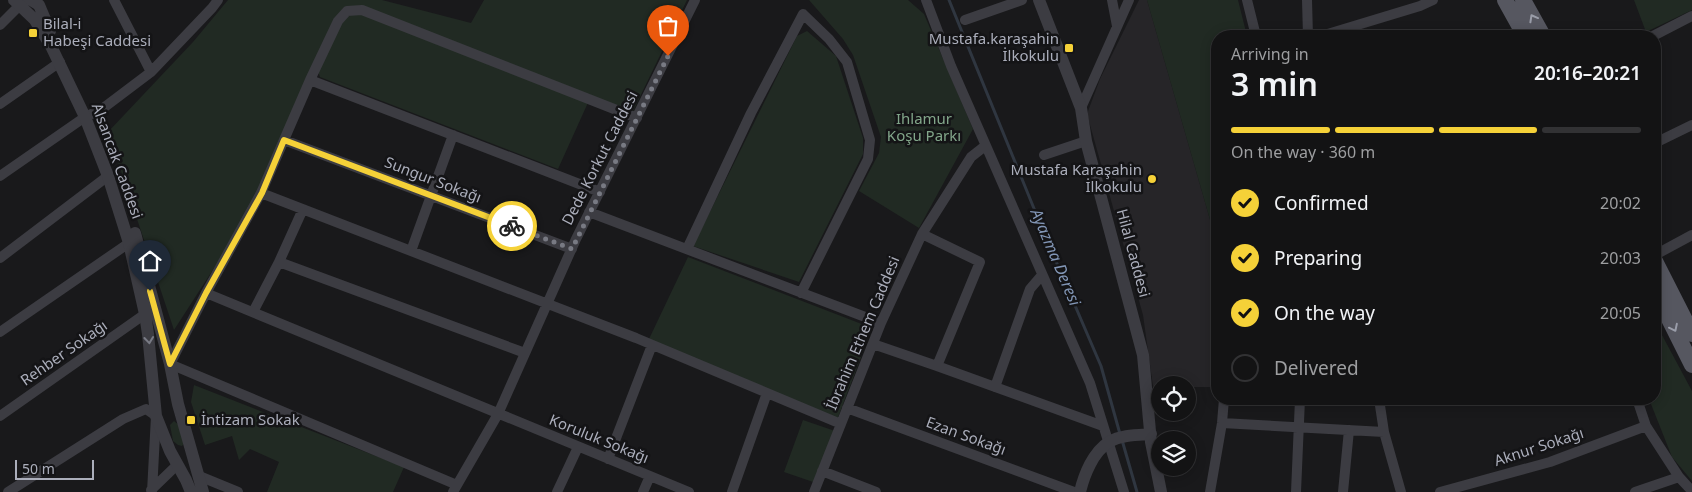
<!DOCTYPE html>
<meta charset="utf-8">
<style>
body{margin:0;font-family:"Noto Sans",sans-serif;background:#202022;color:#f1f3f6;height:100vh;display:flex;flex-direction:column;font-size:19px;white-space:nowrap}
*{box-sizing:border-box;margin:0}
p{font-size:16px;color:#9d9ea0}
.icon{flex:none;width:28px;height:28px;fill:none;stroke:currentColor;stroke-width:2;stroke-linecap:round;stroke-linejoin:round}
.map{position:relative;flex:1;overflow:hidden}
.panel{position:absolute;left:1211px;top:30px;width:450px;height:375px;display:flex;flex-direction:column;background:#131314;border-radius:20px;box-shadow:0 2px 12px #0003,0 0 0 1px #323234}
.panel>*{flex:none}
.buttons{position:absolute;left:1151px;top:376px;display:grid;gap:10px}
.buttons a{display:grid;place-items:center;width:45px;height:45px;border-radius:50%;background:#131314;box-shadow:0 2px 12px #0003,0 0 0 1px #323234;font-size:25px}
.scale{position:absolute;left:15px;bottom:12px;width:79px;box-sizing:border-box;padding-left:5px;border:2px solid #abaebb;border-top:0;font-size:14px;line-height:18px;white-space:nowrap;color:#abaebb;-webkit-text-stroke:4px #141416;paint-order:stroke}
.pin{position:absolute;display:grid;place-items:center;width:42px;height:42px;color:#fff;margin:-51px -21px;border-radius:50% 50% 50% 0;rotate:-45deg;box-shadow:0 0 5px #0007}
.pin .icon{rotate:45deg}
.courier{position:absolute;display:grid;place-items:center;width:50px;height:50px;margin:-25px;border:4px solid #f5d138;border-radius:50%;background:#fff;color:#222;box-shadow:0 1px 6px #0007}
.summary em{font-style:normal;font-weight:600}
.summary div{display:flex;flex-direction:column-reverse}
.summary{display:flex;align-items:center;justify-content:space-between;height:85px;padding:0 20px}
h1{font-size:32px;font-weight:600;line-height:38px}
.bar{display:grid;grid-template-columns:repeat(4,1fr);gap:8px 5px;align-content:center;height:60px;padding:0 20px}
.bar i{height:6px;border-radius:4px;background:#323234}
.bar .current{background:#f5d138}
.bar p{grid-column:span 4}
ol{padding:0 20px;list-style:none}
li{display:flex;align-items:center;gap:15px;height:55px}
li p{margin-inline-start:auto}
li .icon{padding:5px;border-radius:50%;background:#f5d138;color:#111;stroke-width:4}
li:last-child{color:#9d9ea0}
li i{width:28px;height:28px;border:2px solid #323234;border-radius:50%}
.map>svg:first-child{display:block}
.built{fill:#262528}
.green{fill:#212a23}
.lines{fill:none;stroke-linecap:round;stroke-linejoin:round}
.stream{stroke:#2f3640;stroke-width:3}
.minor{stroke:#3c3c42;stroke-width:10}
.tertiary{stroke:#3c3c42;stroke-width:12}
.primary{stroke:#565760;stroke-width:16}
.oneway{stroke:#9a9da9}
.oneway2{stroke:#797b85}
.done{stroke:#787a83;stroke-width:5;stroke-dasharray:0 9}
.route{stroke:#f5d138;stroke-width:6}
.poi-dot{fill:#f5d138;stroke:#141416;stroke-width:2}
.labels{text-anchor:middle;stroke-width:5;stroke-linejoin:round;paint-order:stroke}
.poi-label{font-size:15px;fill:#abaebb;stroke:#141416;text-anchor:start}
.park-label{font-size:15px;fill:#82a68a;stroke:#141416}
.street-label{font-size:15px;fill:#abaebb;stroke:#141416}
.water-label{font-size:16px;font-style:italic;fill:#8296b6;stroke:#141416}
</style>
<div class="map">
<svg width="1692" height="492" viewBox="0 0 1692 492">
<rect width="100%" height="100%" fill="#19191b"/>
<path class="built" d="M1139 0H1147L1217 244V387H1188V385L1153 386 1143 315 1087 114 1100 79Z"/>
<path class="green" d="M228 0H382L471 23 484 0H687L633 111 591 96 558 169 320 77 316 66 247 217 174 330 108 132 193 42Z
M809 0H908L924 14 973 129 919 228 859 191 879 153 881 137 853 55 843 39Z
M1147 0H1238L1247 36H1218L1217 244Z
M1634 0H1692V10L1646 32Z
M807 31 836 56 863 138V154L799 282 693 246 797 36Z
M688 257 872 328 837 420 649 339Z
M1655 322 1692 391V481L1672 457 1649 399H1655Z
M194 385 404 467 393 492H267L279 462 250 449 239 460 232 436 205 445 191 402Z
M803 420 835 431 816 483 784 472Z
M174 421 180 426 185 442 182 446 178 445 173 441 170 425Z"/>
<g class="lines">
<path class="stream" d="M949 0 1046 238 1101 366 1120 434
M1122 440 1137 492"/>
<path class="minor" d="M114 0 151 72
M926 0 951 66 1090 383 1124 492
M1112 0 1117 26
M1247 0 1256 36
M1307 0 1308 36
M965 20 1022 0
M0 25 24 1
M1321 36 1420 6 1433 0
M1653 36 1692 16
M310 80 338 21 347 11 362 10 637 118
M0 104 60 62
M1081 108 1129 0
M284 140 572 249
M1655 143 1692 125
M1044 155 1086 141
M0 176 85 117 102 109 151 72 212 8 218 0
M261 193 636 338 841 424
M303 209 279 262 525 353
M589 212 881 323
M922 234 980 262 937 366 1103 426
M687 249 751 113 803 14 829 39 847 62 870 140 868 159 801 293
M411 251 453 135
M1655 255 1692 235
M0 258 108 176
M206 293 261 193 310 80 600 192
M253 312 279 262
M0 332 129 243
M873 344 937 366
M995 387 1030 289 1042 275
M1379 399 1384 432 1401 492
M1637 399 1646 426 1679 477 1692 491
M847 408 1074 492
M0 416 145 314
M1222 423 1384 432
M608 459 652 345
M822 471 876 492
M199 476 238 492
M457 485 170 364 206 293 689 492
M151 490 177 465
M8 492 123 419 146 409 156 416 152 492
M453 492 498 414 576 239 695 0
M557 492 578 447
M643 492 650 476
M732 492 767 393
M814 492 881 323 922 234 971 157 985 146
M1210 492 1222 423 1224 399
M1296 492 1300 399
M1343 492 1349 430
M1440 492 1550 462 1646 426
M1635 492 1679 477"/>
<path class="tertiary" d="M14 0 35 20 51 46 85 117 108 176 129 243 145 314 148 334 156 416 170 451 186 480 191 492
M31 0 39 5 50 31
M1039 0 1081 108 1086 141 1143 355 1151 442 1161 492
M135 233 170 364 178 404 203 492
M1080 492C1084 475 1093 452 1109 442 1121 435 1137 435 1151 434"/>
<path class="primary" d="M1505 0 1525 36
M1523 0 1543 36
M1655 261 1692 334
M1655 291 1692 365"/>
</g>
<defs><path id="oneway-chevron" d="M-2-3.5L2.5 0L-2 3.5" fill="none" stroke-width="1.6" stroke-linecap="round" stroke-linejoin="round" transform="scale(1.25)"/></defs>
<g class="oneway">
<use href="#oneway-chevron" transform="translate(1533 18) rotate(-119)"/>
<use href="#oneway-chevron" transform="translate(1674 328) rotate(64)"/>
</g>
<use class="oneway2" href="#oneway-chevron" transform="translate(149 340) rotate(84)"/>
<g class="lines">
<path class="done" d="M512 226 572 249 668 56"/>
<path class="route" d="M150 291 170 364 206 293 262 193 284 140 512 226"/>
</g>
<g class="poi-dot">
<rect x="28" y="28" width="10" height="10" rx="2.5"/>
<rect x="1064" y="43" width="10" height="10" rx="2.5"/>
<circle cx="1152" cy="179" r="5"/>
<rect x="186" y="415" width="10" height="10" rx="2.5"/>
</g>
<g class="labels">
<g class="poi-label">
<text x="43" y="29">Bilal-i<tspan x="43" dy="17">Habeşi Caddesi</tspan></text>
<text x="1059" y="44" text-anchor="end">Mustafa.karaşahin<tspan x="1059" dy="17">İlkokulu</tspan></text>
<text x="1142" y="175" text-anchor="end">Mustafa Karaşahin<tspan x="1142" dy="17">İlkokulu</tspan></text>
<text x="201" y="425">İntizam Sokak</text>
</g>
<g class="park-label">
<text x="924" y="124">Ihlamur<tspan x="924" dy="17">Koşu Parkı</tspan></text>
</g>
<g class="street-label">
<text transform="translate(600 158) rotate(-63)" y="5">Dede Korkut Caddesi</text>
<text transform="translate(117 161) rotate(70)" y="5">Alsancak Caddesi</text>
<text transform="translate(433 180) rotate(21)" y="5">Sungur Sokağı</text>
<text transform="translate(1133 253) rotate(75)" y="5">Hilal Caddesi</text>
<text transform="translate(863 333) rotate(-67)" y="5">İbrahim Ethem Caddesi</text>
<text transform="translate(64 353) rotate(-35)" y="5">Rehber Sokağı</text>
<text transform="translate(966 436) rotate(20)" y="5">Ezan Sokağı</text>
<text transform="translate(599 439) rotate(22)" y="5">Koruluk Sokağı</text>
<text transform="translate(1539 447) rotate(-18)" y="5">Aknur Sokağı</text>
</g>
<g class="water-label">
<text transform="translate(1056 257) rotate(67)" y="6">Ayazma Deresi</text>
</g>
</g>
</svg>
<div class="buttons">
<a><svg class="icon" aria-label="locate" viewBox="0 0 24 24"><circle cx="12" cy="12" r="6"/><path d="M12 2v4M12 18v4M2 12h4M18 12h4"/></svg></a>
<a><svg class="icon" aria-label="layers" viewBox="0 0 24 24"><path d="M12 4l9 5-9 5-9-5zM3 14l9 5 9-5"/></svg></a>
</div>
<div class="scale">50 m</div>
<div class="pin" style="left:668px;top:56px;background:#ea580c"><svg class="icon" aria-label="bag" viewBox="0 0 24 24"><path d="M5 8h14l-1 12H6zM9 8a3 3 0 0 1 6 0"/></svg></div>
<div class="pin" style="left:150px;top:291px;background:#1f2937"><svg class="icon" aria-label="home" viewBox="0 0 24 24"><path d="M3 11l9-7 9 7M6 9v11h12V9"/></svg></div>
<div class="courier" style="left:512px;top:226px"><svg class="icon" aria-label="bike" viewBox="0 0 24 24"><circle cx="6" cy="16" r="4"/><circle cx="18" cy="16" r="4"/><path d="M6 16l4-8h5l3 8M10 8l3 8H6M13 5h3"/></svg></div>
<section class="panel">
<div class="summary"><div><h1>3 min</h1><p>Arriving in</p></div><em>20:16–20:21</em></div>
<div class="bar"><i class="current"></i><i class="current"></i><i class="current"></i><i></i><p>On the way · 360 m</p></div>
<ol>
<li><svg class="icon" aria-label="check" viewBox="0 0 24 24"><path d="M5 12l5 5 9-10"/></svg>Confirmed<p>20:02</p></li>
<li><svg class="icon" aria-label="check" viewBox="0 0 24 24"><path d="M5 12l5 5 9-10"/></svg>Preparing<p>20:03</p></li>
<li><svg class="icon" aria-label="check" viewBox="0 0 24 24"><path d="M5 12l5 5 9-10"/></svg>On the way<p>20:05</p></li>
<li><i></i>Delivered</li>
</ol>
</section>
</div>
